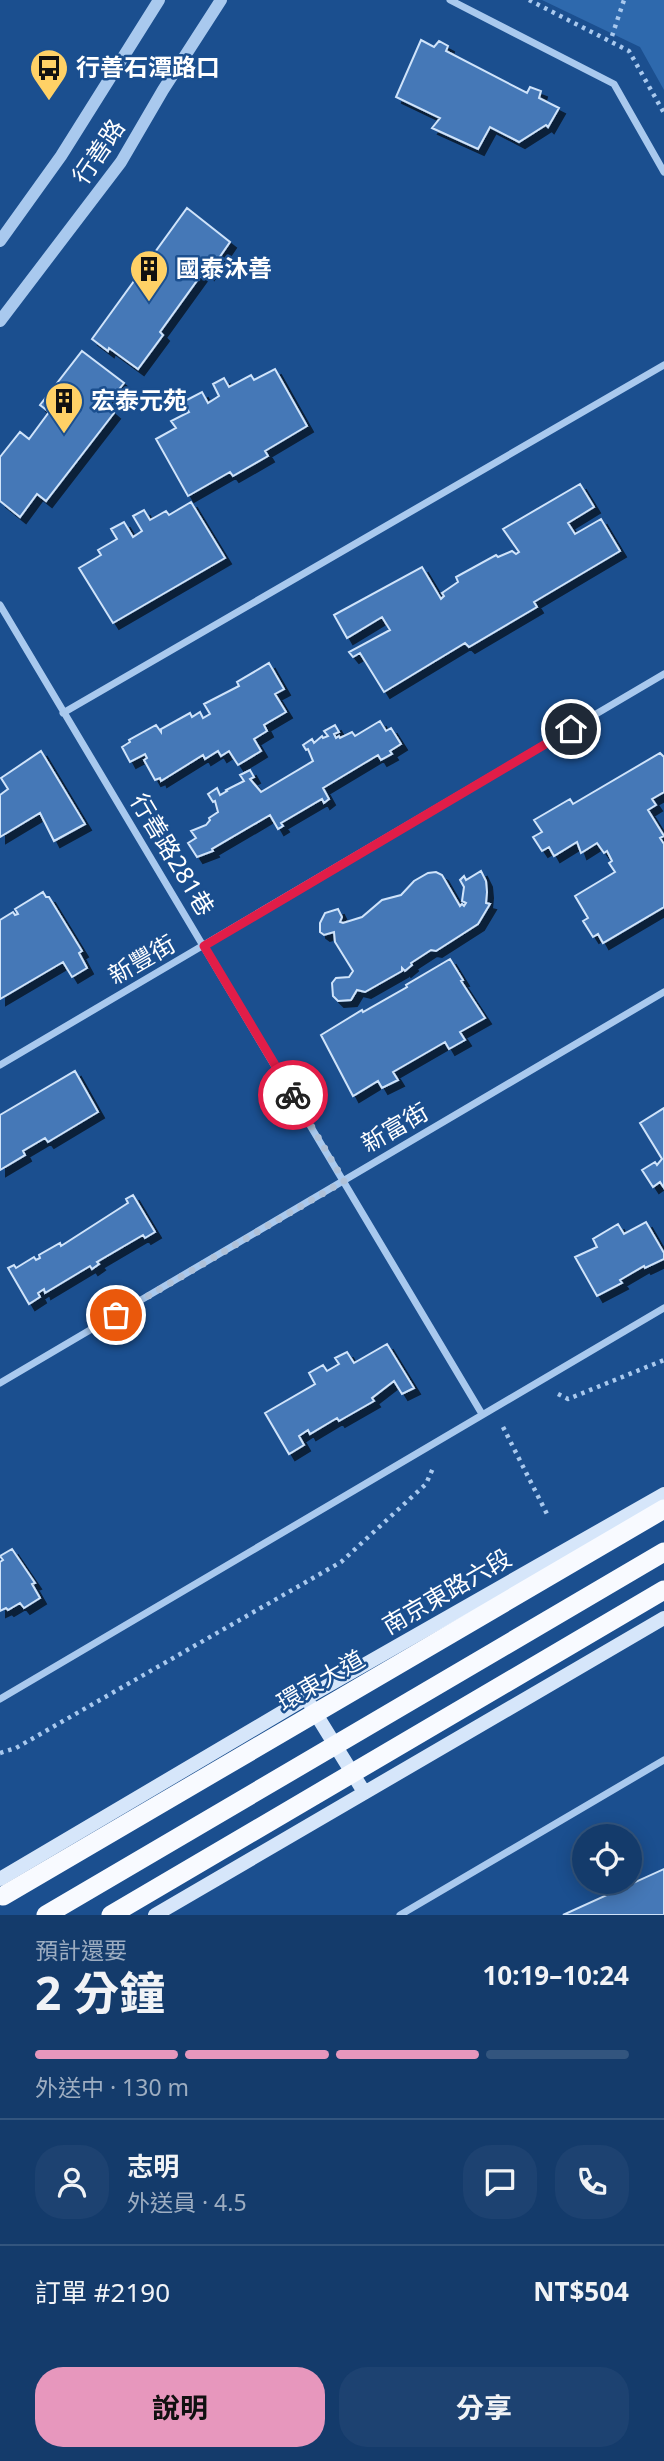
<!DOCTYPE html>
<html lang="zh-TW">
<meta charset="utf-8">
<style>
body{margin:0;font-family:"Noto Sans","Noto Sans TC",sans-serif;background:#1d4271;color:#f1f3f6;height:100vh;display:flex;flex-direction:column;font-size:26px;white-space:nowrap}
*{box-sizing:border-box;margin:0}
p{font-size:23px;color:#9dadc1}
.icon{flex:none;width:38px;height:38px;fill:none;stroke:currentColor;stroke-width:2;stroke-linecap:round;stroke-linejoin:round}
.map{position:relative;height:1915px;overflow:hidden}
.side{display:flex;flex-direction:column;background:#143b6b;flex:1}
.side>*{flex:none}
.controls{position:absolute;left:572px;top:1824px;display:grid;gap:14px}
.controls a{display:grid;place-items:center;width:70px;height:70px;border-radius:50%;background:#143b6b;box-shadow:0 4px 18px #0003,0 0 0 2px #33557e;font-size:35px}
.pin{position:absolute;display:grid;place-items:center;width:60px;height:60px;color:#fff;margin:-30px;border:4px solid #fff;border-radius:50%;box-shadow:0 2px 7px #0007}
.courier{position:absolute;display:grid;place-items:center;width:70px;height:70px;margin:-35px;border:5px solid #e11d48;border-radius:50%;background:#fff;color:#222;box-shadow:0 2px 9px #0007}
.summary em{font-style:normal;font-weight:700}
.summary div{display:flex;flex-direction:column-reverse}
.summary{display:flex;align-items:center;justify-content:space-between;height:119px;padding:0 35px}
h1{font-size:46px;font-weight:700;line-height:52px}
.bar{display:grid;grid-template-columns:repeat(4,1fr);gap:10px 7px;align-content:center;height:84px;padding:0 35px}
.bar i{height:9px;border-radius:5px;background:#33557e}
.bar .current{background:#e797bd}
.bar p{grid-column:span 4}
.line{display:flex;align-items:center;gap:18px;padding:0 35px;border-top:2px solid #33557e}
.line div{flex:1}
.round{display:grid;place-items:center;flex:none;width:74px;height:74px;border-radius:28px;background:#1d4271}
.cta{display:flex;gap:14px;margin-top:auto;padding:14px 35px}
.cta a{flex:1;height:80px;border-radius:28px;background:#e797bd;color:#111;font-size:28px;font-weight:700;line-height:80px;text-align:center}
.cta a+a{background:#1d4271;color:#f1f3f6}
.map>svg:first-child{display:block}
.green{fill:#2e69ad}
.building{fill:#4478b7;stroke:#cfe3fa;stroke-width:2;filter:url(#shadow)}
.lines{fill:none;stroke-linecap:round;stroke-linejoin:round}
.path{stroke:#a9c9ee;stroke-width:4.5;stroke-dasharray:3.5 5;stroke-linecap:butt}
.minor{stroke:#a9c9ee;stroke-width:7}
.tertiary{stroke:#a9c9ee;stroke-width:12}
.secondary{stroke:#d6e6fa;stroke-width:14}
.trunk-bridge{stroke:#f8faff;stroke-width:19}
.done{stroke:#afc1d8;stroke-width:7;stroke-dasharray:0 12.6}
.route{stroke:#e11d48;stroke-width:9}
.labels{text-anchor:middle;stroke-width:5;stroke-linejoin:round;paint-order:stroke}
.poi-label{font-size:24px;font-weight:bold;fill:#fff;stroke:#1b4f8f;text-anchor:start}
.street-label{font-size:24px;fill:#fff;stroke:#1b4f8f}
</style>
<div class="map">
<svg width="664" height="1915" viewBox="0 0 664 1915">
<defs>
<filter id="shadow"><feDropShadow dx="6" dy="6" stdDeviation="0" flood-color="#0009"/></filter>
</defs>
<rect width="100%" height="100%" fill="#1b4f8f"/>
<path class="green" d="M542 0H664V90L640 47Z"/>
<path class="building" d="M421 40 434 47 439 41 448 46 446 51 527 93 530 87 541 91 539 98 559 108 548 127 546 125 519 142 490 127 478 149 432 128 440 118 396 97Z
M187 208 230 242 208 274 204 271 160 332 163 335 138 369 109 348 108 351 92 339Z
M82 351 124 383 106 406 114 413 46 501 37 494 20 517 0 501V457L20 432 29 439 49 412 40 405Z
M275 369 307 426 265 451 268 456 233 476 230 472 188 496 156 439 176 428 171 421 189 412 183 402 202 392 208 403 219 396 213 384 224 378 229 387 251 375 254 380Z
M580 484 594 507 568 523 575 534 601 519 620 551 534 602 537 607 469 647 465 643 384 692 360 653 353 657 349 652 390 630 382 617 347 638 334 615 422 567 441 599 444 596 442 593 458 582 456 577 496 555 498 557 512 551 516 554 519 552 503 529Z
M191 502 225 558 113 623 79 568 101 555 98 550 117 539 111 529 124 522 133 537 142 531 133 516 144 510 150 520 166 511 169 515Z
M269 663 284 689 275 694 286 712 264 725 267 731 254 739 261 751 238 765 229 751 221 756 218 751 205 759 203 755 161 781 160 778 155 780 144 760 147 758 145 754 130 762 122 747 130 742 129 740 156 725 161 732V729L190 713 192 717 200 712 203 718 210 714 204 704 239 686 237 682Z
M380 721 386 731 391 728 401 744 390 751 392 754 381 760 378 755 323 788 329 799 324 803 322 799 281 823 283 826 278 829 270 815 212 849 213 851 197 857 188 843 196 838 191 831 206 825 210 820 209 818 218 812 215 801 213 802 208 794 217 788 220 795 227 791 226 790 244 781 240 775 250 770 254 777 250 779 261 792 313 761 308 749 306 750 303 745 312 739 314 743 322 736 323 738 328 736 324 731 335 725 339 732 334 734 336 738 339 736 340 738 352 732 355 736Z
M41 751 85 824 54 841 40 813 0 837V795L8 789 1 778Z
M660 753 664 757V792L652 799 656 805 648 810 664 836 660 838 664 844V907L603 943 598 934 593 937 583 921 588 918 575 896 615 872 609 863 612 861 607 851 604 853 597 843 581 853 577 842 554 856 549 847 542 851 533 837 542 832 534 820 570 799 573 804Z
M481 871 486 881 487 892 486 903 490 904 478 924 436 951 431 950 411 963 412 965 405 971 402 968V971L365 992 357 990 351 1000 338 1001 333 996 332 983 336 978 349 977 353 971 335 942 334 932 324 935 320 932V923L325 913 338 909 342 917 340 922 343 923 362 917 382 900 401 895 414 881 428 873 436 872 442 875 460 906 462 904 464 906 466 903 462 901 464 887 460 880 464 876 466 880Z
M43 892 46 897H49L82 951 79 953 87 968 72 977 63 962 0 999V920L13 912 15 915 18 914 15 909Z
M450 959 463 980 461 981 485 1018 460 1032 465 1040 449 1049 445 1042 393 1072 398 1080 382 1088 378 1081 353 1096 321 1035 362 1010 363 1012 407 987 406 985Z
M75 1071 98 1112 48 1142 45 1138 23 1151 25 1155 0 1170V1115Z
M664 1108V1188L660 1182 653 1187 642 1170 655 1162 657 1165 662 1159 640 1123Z
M133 1195 155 1232 145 1238 143 1235 97 1262 99 1264 92 1269 90 1266 45 1293 44 1289 38 1293 40 1297 29 1304 8 1268 14 1265 16 1268 34 1257 36 1260 40 1258 39 1255 60 1243 61 1246 128 1203 126 1199Z
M646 1222 664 1253V1259L645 1268 644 1266 620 1280 622 1283 597 1296 575 1257 597 1247 593 1239 618 1224 624 1234Z
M387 1344 414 1388 402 1394 394 1381 372 1398 374 1401 339 1421 337 1418 310 1434 308 1430 299 1436 304 1445 289 1454 265 1413 315 1384 309 1373 323 1365 327 1371 339 1364 335 1358 347 1352 354 1363Z
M12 1549 35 1583 32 1584 40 1598 24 1608 20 1603 8 1610 6 1608 0 1611V1562L3 1560 0 1556Z
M664 1869V1915H563Z"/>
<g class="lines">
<path class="path" d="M529 0 629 51 664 113
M612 36 624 0
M558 1394 568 1399 664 1360
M503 1427 549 1518
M0 1753 16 1748 341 1562 426 1484 433 1468"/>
<path class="minor" d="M450 0 614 84 664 172
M0 605 482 1414
M63 713 664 365
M0 1065 664 674
M0 1383 664 992
M0 1699 664 1308
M400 1915 664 1760"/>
<path class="tertiary" d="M0 241 61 156 159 0
M0 321 121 162 163 90 221 0"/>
<path class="secondary" d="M311 1706 364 1792
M0 1879 306 1698 664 1494
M155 1915 664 1618"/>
<path class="trunk-bridge" d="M3 1896 664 1509
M46 1915 664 1552
M111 1915 664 1590"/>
</g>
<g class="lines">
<path class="done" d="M116 1315 344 1181 293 1095"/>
<path class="route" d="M293 1095 204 946 571 729"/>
</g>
<defs>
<symbol id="bus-pin" viewBox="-11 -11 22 30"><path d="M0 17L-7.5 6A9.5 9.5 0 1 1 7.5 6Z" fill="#ffd166" stroke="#1b4f8f"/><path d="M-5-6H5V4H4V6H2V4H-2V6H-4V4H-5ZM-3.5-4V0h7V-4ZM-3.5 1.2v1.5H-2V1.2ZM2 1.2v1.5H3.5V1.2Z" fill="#111"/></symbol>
<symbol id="building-pin" viewBox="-11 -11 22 30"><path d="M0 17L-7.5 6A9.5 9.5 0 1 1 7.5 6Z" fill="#ffd166" stroke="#1b4f8f"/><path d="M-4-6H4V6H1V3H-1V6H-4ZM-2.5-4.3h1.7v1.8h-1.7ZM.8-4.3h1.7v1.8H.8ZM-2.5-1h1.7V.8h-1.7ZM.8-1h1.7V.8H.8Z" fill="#111"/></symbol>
</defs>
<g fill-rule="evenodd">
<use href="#bus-pin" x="27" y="46" width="44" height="60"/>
<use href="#building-pin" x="127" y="247" width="44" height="60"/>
<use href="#building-pin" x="42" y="379" width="44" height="60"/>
</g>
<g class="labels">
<g class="poi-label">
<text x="76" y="76">行善石潭路口</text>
<text x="176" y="277">國泰沐善</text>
<text x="91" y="409">宏泰元苑</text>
</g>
<g class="street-label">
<text transform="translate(99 152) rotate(-56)" y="8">行善路</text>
<text transform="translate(172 855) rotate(59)" y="8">行善路281巷</text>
<text transform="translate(142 960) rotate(-30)" y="8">新豐街</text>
<text transform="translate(395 1128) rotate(-30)" y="8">新富街</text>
<text transform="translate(447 1592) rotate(-30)" y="8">南京東路六段</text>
<text transform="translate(321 1681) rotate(-30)" y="8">環東大道</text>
</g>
</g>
</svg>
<div class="controls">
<a><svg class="icon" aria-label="locate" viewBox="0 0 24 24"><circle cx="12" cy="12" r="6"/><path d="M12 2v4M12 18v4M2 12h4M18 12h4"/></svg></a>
</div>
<div class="pin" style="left:116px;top:1315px;background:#ea580c"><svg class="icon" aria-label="bag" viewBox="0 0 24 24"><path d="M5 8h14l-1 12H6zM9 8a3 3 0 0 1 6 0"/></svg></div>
<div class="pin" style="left:571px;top:729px;background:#1f2937"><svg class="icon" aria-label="home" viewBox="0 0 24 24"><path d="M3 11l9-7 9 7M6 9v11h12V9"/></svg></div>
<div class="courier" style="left:293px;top:1095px"><svg class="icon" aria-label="bike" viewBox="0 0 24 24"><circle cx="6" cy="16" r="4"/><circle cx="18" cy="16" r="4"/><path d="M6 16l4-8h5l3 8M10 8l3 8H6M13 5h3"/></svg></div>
</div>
<section class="side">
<div class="summary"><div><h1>2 分鐘</h1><p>預計還要</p></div><em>10:19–10:24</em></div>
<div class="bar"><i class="current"></i><i class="current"></i><i class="current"></i><i></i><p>外送中 · 130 m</p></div>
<div class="line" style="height:126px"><a class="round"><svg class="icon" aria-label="person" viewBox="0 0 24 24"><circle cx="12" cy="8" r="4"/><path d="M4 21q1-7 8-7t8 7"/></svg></a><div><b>志明</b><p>外送員 · 4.5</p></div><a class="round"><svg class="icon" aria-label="chat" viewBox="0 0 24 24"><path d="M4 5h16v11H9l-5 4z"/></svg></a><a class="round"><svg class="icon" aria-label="phone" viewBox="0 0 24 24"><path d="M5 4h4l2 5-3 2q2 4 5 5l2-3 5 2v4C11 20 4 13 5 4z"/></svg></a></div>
<div class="line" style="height:91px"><div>訂單 #2190</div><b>NT$504</b></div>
<div class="cta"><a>說明</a><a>分享</a></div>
</section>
